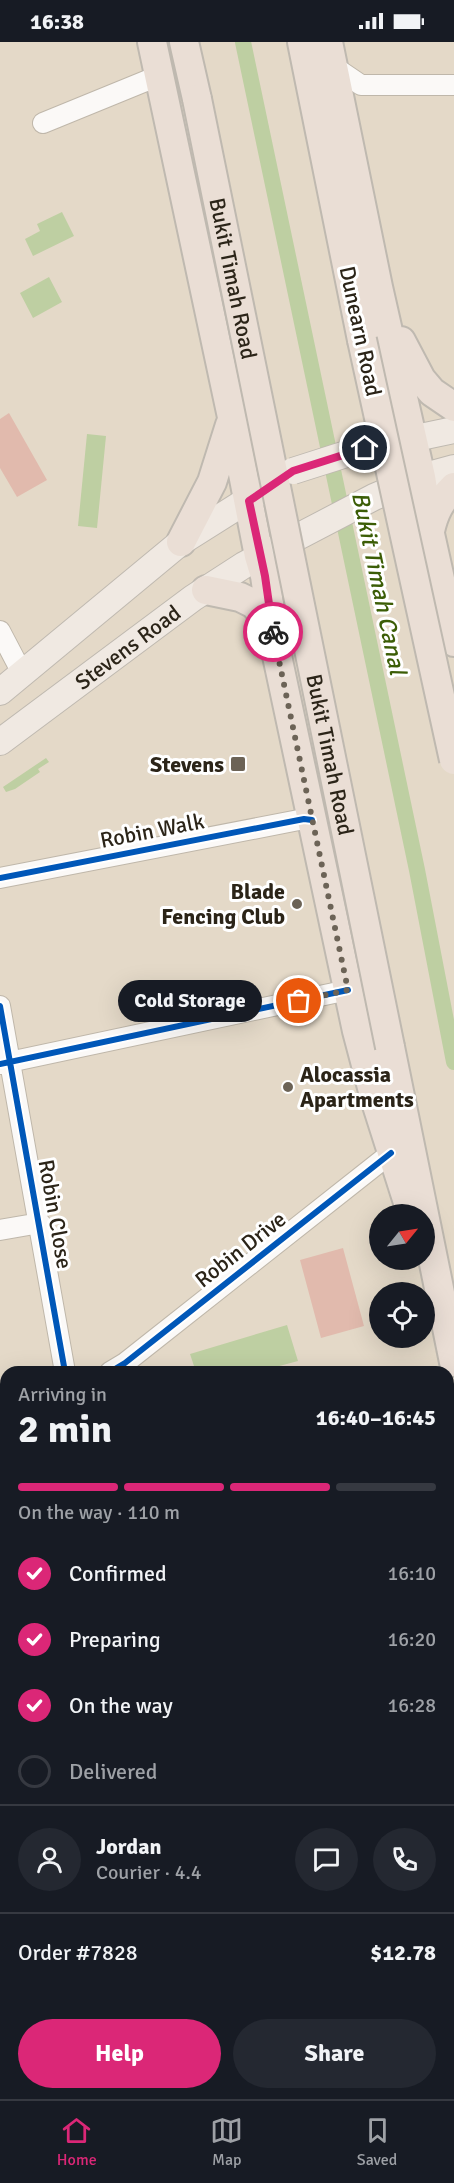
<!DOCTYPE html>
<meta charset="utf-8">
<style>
body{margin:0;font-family:Signika,sans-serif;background:#242831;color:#f1f3f6;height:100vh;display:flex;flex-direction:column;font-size:22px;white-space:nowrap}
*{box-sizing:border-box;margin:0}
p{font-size:20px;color:#9ea1a6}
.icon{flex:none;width:33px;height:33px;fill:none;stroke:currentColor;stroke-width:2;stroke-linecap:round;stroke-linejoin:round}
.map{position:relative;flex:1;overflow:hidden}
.panel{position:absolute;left:0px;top:1324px;width:454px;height:734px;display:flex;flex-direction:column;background:#171b24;border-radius:18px 18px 0 0;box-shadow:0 6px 24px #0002}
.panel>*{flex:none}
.needle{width:39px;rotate:60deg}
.controls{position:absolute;left:369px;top:1162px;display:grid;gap:12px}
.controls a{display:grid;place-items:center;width:66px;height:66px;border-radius:50%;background:#171b24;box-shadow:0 6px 24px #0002;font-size:30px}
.pin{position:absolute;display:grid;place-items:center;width:51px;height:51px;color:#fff;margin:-26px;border:3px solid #fff;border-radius:50%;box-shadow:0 2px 6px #0007}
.courier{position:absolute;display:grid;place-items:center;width:60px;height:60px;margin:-30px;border:4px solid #db2777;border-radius:50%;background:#fff;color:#222;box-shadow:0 2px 8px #0007}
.bubble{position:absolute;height:42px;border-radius:21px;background:#171b24;box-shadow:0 6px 24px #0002;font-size:20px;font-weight:800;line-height:42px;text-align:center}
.overview em{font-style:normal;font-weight:800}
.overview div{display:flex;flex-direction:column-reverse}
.overview{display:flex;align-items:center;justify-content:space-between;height:102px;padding:0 18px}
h1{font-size:39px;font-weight:800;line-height:45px}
.bar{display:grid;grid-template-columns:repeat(4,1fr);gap:9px 6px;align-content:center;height:72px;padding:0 18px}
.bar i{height:8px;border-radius:4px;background:#363941}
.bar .selected{background:#db2777}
.bar p{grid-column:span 4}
.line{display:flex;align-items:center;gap:15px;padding:0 18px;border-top:2px solid #363941}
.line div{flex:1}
.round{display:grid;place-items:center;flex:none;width:63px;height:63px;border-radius:32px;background:#242831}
ol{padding:0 18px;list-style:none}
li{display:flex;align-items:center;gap:18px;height:66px}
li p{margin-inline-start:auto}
li .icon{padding:6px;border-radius:50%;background:#db2777;color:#fff;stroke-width:4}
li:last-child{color:#9ea1a6}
li i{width:33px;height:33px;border:3px solid #363941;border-radius:50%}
.button{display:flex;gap:12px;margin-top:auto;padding:12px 18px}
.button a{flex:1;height:69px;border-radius:36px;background:#db2777;color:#fff;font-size:24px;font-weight:800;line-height:69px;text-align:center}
.button a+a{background:#242831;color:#f1f3f6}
.status{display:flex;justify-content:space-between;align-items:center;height:42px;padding:0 30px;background:#171b24;direction:ltr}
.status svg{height:16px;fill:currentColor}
.tab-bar{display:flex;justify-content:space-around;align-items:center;height:84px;border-top:2px solid #363941;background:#171b24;font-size:16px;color:#9ea1a6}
.tab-bar a{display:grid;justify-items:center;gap:3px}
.tab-bar .selected{color:#db2777}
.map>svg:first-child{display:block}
.green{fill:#e1baad}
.water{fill:#becfa2}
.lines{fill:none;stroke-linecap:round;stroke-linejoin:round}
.canal{stroke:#becfa2;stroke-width:16}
.minor-casing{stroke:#bfb7aa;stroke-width:22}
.major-casing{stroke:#bfb9b0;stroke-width:28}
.highway-casing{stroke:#bfb9b0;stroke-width:32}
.minor{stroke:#fbf9f7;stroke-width:20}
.major{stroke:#f0e9e2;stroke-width:26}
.highway{stroke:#eaded5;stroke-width:28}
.major-bridge-casing{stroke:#bfb9b0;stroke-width:28;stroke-linecap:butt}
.highway-bridge-casing{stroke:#bfb9b0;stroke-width:32;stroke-linecap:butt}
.major-bridge{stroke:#f0e9e2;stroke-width:26}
.highway-bridge{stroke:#eaded5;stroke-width:28}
.cycleway-casing{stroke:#fff;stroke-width:10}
.cycleway{stroke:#0057b8;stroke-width:6}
.done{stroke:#6c6356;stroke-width:6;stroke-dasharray:0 10.8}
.route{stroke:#db2777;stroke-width:8}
.poi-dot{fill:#6c6356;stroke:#fff;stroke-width:2}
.labels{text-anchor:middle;stroke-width:6;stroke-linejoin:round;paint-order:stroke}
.street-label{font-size:22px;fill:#2b2418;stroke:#fff}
.poi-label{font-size:22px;font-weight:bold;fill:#2b2418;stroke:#fff;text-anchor:end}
.water-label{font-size:24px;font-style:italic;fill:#3b5d06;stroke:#fff}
</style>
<div class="status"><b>16:38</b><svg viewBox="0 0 49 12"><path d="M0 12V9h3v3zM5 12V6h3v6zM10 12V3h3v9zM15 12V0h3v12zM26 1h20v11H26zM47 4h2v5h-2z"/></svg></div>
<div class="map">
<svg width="454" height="2057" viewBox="0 0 454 2057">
<rect width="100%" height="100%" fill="#e4d9c8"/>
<path class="green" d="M9 371 47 438 17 455 0 426V377Z
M343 1206 364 1284 321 1296 300 1218Z"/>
<path class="water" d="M62 170 74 194 33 214 25 197 40 189 37 182Z
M49 235 62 260 33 276 20 251Z
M87 392 106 394 97 486 78 484Z
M46 716 49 720 38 727 40 730 15 747 6 750 3 745Z
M287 1283 298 1319 257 1330H196L190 1312Z"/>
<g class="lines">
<path class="canal" d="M243 0 417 828 454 1020"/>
<defs>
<path id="minor" d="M333 24 361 43H454
M43 81 158 34
M0 589 22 631
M0 836 304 777 312 778
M0 964 65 1330
M0 1022 348 948
M0 1188 40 1181
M110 1330 125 1321 391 1111
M448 1359 454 1358
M0 1361 6 1360
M0 1549 6 1545
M0 1798 6 1823
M448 1989 454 1988
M57 2052 58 2057
M163 2057 179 2052"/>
<g id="major">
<path d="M392 401 454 388"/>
<path d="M0 650 181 500 265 447"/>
<path id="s1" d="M0 700 193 556 244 523 374 455 421 435 454 426"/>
</g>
<path id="highway" d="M152 0 232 375 259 514 265 534 276 609 357 989 375 1057 412 1173
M184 0 197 57
M302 0 362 298
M328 0 378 245 421 435 430 492 454 600
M401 299 421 337 432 350 454 365
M430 489C434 471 440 459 454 445
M181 500 212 440 230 383
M206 548 240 555 254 562 271 582
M390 1005 454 1320"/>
</defs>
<use href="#minor" class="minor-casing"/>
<use href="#major" class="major-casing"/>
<use href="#highway" class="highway-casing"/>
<use href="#minor" class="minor"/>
<use href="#major" class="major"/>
<use href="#highway" class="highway"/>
<defs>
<path id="major-bridge" d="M293 429 365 406"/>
<g id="highway-bridge">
<path id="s2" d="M197 57 390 1005"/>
<path d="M362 298 454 718"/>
</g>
</defs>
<use href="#major-bridge" class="major-bridge-casing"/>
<use href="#highway-bridge" class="highway-bridge-casing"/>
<use href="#major-bridge" class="major-bridge"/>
<use href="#highway-bridge" class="highway-bridge"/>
<defs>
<path id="cycleway" d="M0 836 304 777 312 778
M0 964 65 1330
M0 1022 348 948
M110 1330 125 1321 391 1111"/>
</defs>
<use href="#cycleway" class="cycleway-casing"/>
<use href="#cycleway" class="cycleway"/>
</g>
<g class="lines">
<path class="done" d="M273 590 348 948 299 959"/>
<path class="route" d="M273 590 265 534 249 459 293 429 365 406"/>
</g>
<g class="poi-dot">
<rect x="230" y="714" width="16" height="16" rx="3"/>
<circle cx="297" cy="862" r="6"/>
<circle cx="288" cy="1045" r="6"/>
</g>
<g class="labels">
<g class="street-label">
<text dy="8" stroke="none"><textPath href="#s2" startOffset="183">Bukit Timah Road</textPath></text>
<text transform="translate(361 289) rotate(78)" y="8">Dunearn Road</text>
<text dy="8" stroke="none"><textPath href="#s1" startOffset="159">Stevens Road</textPath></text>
<text dy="8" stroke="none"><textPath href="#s2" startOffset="669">Bukit Timah Road</textPath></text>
<text transform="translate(152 788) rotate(-11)" y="8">Robin Walk</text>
<text transform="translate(56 1172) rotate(80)" y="8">Robin Close</text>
<text transform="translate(240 1207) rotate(-38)" y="8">Robin Drive</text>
</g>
<g class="poi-label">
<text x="224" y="730">Stevens</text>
<text x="285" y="857">Blade<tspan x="285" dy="25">Fencing Club</tspan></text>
<text x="300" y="1040" text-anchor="start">Alocassia<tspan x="300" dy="25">Apartments</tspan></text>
</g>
<g class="water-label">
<text transform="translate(379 541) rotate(78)" y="8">Bukit Timah Canal</text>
</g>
</g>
</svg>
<div class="controls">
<a><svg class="needle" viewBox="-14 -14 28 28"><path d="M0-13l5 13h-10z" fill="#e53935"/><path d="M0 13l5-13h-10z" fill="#9ea1a6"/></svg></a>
<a><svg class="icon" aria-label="locate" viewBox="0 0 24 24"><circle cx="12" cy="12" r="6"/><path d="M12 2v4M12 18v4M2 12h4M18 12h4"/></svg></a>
</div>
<div class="pin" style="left:299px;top:959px;background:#ea580c"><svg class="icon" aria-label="bag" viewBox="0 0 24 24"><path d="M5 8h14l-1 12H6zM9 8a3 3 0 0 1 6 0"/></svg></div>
<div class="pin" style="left:365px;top:406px;background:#1f2937"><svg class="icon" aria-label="home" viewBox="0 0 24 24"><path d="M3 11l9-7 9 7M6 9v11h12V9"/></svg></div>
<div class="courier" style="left:273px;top:590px"><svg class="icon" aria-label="bike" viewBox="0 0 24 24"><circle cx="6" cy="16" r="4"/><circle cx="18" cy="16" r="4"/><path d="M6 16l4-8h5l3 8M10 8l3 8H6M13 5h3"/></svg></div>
<div class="bubble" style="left:118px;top:938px;width:144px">Cold Storage</div>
<section class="panel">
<div class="overview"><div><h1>2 min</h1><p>Arriving in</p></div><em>16:40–16:45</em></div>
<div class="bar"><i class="selected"></i><i class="selected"></i><i class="selected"></i><i></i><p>On the way · 110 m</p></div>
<ol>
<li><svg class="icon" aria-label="check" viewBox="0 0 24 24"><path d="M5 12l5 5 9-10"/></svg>Confirmed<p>16:10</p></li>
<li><svg class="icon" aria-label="check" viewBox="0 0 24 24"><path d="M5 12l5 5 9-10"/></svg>Preparing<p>16:20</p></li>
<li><svg class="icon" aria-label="check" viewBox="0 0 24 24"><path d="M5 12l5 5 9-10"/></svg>On the way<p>16:28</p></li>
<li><i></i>Delivered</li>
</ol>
<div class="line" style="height:108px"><a class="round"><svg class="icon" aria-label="person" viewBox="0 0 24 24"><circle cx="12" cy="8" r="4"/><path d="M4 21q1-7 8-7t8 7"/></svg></a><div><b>Jordan</b><p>Courier · 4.4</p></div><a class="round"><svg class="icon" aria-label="chat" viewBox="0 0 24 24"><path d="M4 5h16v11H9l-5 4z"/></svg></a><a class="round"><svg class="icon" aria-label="phone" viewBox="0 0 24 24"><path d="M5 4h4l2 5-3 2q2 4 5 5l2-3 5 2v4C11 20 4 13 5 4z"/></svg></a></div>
<div class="line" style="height:78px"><div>Order #7828</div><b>$12.78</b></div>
<div class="button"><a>Help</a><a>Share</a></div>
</section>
</div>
<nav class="tab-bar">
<a class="selected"><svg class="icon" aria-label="home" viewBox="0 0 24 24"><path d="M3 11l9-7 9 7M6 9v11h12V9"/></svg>Home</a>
<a><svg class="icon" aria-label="map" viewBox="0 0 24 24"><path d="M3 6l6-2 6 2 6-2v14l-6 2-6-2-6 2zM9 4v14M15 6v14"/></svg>Map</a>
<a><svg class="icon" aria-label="saved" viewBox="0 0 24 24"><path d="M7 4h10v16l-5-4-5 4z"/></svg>Saved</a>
</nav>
